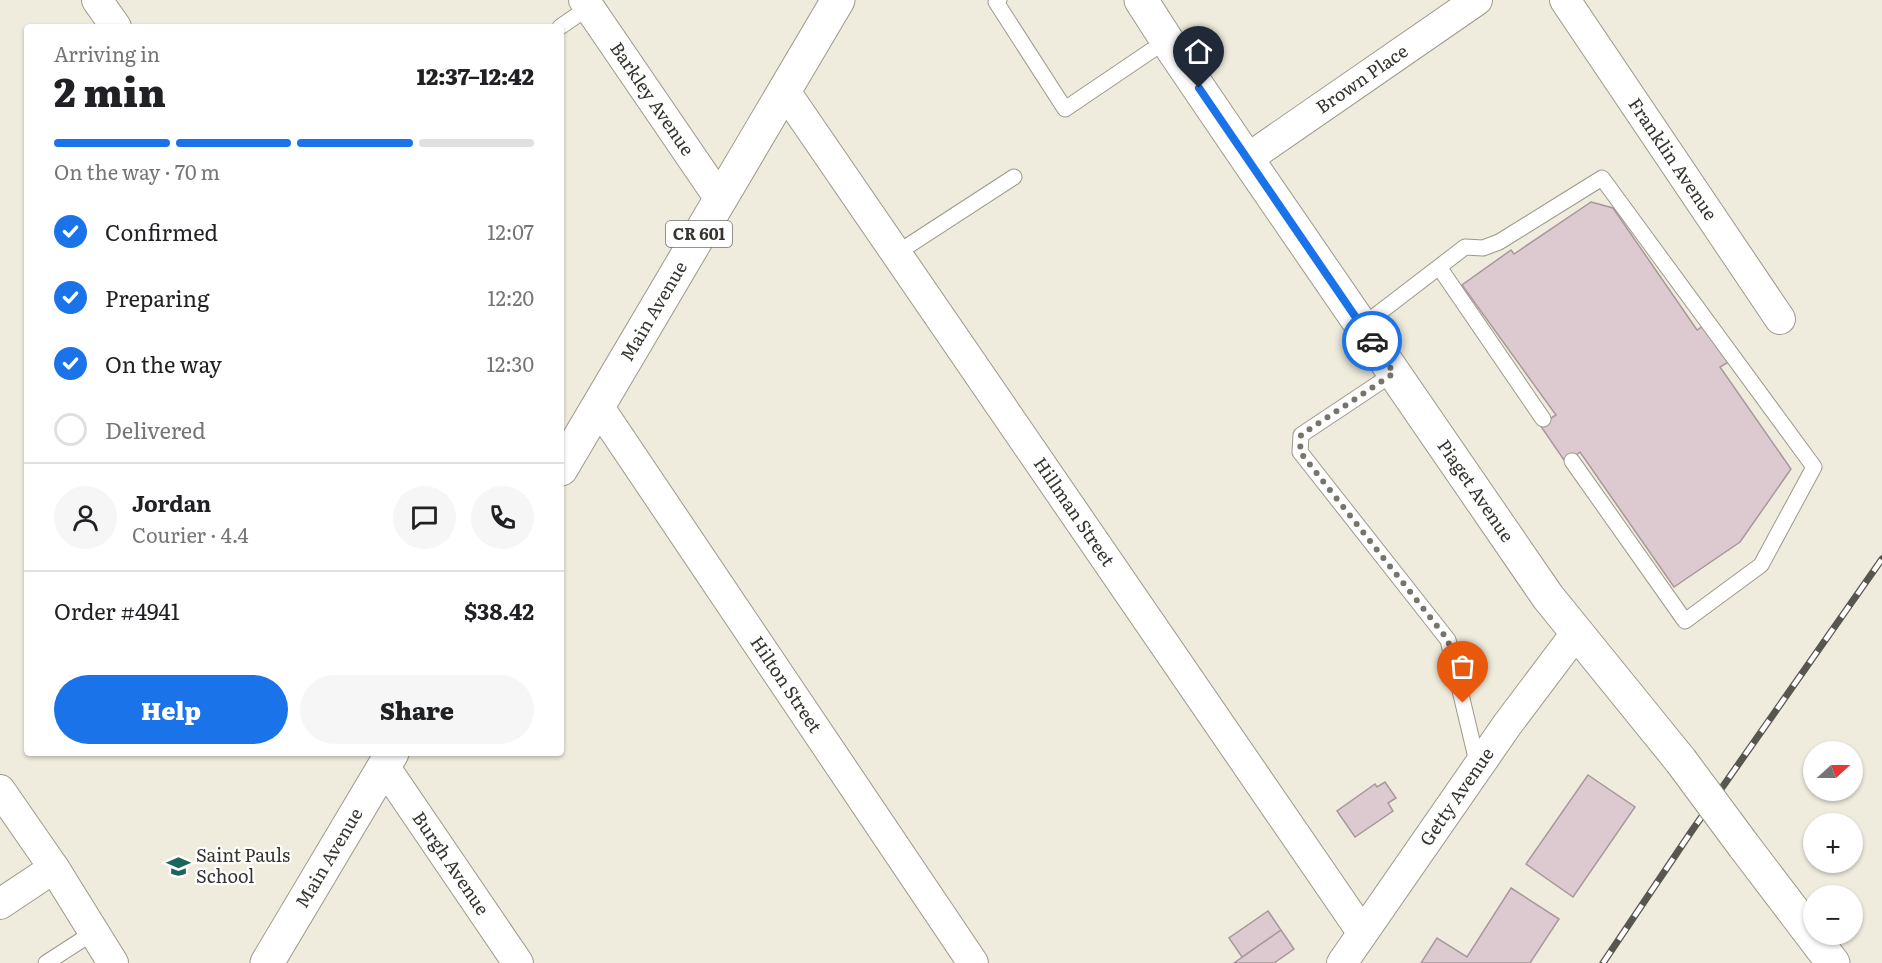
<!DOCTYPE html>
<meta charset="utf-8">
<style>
body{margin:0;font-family:Literata,serif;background:#f6f6f6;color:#202124;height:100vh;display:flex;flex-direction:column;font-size:22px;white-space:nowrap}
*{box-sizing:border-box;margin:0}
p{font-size:20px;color:#757577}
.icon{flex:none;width:33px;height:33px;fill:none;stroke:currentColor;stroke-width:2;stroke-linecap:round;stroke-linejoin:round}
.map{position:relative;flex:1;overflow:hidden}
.sheet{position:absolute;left:24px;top:24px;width:540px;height:732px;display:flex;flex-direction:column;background:#fff;border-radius:6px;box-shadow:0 2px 4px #0004}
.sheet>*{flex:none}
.needle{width:39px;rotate:69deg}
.buttons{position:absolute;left:1803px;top:741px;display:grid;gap:12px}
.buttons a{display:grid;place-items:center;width:60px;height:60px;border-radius:50%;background:#fff;box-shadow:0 2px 4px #0004;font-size:30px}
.pin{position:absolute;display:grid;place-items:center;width:51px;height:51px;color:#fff;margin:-62px -26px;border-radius:50% 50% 50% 0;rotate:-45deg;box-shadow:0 0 6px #0007}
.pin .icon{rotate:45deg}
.courier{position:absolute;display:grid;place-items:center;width:60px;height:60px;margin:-30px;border:4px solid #1a73e8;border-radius:50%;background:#fff;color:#222;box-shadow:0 2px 8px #0007}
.head em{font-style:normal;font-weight:800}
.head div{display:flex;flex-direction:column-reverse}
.head{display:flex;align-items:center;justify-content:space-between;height:102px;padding:0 30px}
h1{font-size:39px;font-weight:800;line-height:45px}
.bar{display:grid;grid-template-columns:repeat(4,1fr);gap:9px 6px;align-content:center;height:72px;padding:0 30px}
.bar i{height:8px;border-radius:4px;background:#e0e0e0}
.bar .selected{background:#1a73e8}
.bar p{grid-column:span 4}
.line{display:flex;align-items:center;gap:15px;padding:0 30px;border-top:2px solid #e0e0e0}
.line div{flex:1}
.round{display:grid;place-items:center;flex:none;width:63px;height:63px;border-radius:32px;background:#f6f6f6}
ol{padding:0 30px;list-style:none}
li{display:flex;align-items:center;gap:18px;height:66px}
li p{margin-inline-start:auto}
li .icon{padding:6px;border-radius:50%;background:#1a73e8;color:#fff;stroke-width:4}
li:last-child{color:#757577}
li i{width:33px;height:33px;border:3px solid #e0e0e0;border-radius:50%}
.primary-button{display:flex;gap:12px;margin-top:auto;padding:12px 30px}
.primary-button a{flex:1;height:69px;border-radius:36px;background:#1a73e8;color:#fff;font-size:24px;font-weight:800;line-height:69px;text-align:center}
.primary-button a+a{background:#f6f6f6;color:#202124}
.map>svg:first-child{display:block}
.building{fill:#dccad0;stroke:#a8979d;stroke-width:1.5}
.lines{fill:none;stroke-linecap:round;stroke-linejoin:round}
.service-casing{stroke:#9c998a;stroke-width:17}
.minor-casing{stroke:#9c998a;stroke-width:32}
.tertiary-casing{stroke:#9c998a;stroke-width:35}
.primary-casing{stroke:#9c998a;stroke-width:35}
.service{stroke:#fff;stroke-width:15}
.minor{stroke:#fff;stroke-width:30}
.tertiary{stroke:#fff;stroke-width:33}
.primary{stroke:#fff;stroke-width:33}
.rail-casing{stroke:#58574f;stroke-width:7}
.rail{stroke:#fff;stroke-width:4.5;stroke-dasharray:14;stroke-linecap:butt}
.tertiary-bridge-casing{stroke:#9c998a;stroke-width:35;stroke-linecap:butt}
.tertiary-bridge{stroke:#fff;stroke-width:33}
.done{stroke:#76746b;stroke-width:6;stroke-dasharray:0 10.8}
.route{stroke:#1a73e8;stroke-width:8}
.labels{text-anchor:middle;stroke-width:4.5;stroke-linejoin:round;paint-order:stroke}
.shield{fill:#fff;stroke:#72716d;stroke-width:1.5}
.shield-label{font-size:16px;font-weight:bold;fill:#35342e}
.street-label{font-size:18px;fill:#35342e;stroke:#fff}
.poi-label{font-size:18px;fill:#35342e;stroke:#fff;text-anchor:start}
</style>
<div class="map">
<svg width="1882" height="963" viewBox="0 0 1882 963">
<rect width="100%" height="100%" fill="#efecdd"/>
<path class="building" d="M1591 202 1613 208 1697 330 1706 324 1732 360 1720 367 1791 469 1740 542 1674 587 1580 452 1566 463 1540 425 1556 415 1462 285 1511 250 1514 254Z
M1588 775 1635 807 1573 897 1526 864Z
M1385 782 1396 798 1388 803 1393 811 1355 837 1337 811 1375 784 1377 787Z
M1511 888 1559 919 1530 963H1421L1437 938 1467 957Z
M1268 911 1281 930 1242 957 1229 938Z
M1281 930 1294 949 1274 963H1234Z"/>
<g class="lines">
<defs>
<path id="service" d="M999 0 996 2 1065 109 1167 40
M560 27 589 7
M897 253 1014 177
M1439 267 1543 419
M1362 326 1465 247 1483 248 1499 242 1602 178 1814 467 1761 565 1685 621 1572 461
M1394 373 1301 435 1300 452 1448 640 1478 766
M46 963 94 932"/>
<g id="minor">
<path d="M97 0 116 27"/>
<path id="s1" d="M584 0 720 199"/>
<path id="s2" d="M1565 0 1780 319"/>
<path id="s3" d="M784 90 1362 932"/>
<path id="s4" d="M1247 159 1477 0"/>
<path id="s5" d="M598 406 973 963"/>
<path id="s6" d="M384 766 518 963"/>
<path d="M0 790 54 868 113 963"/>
<path d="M0 904 54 868"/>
<path id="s7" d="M1342 963 1507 725 1577 632"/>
</g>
<g id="tertiary">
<path id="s8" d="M1141 0 1175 53 1247 159 1548 597 1681 761"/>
<path d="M1744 846 1833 963"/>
</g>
<g id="primary">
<path id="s9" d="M561 469 838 0"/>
<path id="s10" d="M267 963 392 753"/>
</g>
</defs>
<use href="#service" class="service-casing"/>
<use href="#minor" class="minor-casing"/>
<use href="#tertiary" class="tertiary-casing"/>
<use href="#primary" class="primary-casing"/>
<use href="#service" class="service"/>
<use href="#minor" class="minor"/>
<use href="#tertiary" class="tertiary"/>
<use href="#primary" class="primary"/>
<defs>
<path id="rail" d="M1603 963 1691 832 1882 559"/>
</defs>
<use href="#rail" class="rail-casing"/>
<use href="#rail" class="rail"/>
<defs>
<path id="tertiary-bridge" d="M1681 761 1744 846"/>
</defs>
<use href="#tertiary-bridge" class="tertiary-bridge-casing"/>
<use href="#tertiary-bridge" class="tertiary-bridge"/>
</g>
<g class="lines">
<path class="done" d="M1372 341 1394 373 1301 435 1300 452 1448 640 1463 703"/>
<path class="route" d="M1199 88 1372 341"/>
</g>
<defs>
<symbol id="school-bare" viewBox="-9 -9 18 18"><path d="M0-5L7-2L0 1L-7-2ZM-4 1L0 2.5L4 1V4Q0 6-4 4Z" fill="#1d655a" stroke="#fff" stroke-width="2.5" paint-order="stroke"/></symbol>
</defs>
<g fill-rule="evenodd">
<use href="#school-bare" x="162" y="850" width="33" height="33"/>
</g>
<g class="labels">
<rect class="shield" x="666" y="221" width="66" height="26" rx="4.5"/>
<g class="shield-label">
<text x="699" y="240">CR 601</text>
</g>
<g class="street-label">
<text dy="6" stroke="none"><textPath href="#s4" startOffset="140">Brown Place</textPath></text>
<text dy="6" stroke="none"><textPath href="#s1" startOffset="120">Barkley Avenue</textPath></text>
<text dy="6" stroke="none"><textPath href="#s2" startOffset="192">Franklin Avenue</textPath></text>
<text dy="6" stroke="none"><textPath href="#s9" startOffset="183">Main Avenue</textPath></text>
<text dy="6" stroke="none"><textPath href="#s8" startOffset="594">Piaget Avenue</textPath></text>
<text dy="6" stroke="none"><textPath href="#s3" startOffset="512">Hillman Street</textPath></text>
<text dy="6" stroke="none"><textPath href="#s5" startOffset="336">Hilton Street</textPath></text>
<text dy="6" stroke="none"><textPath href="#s7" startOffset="202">Getty Avenue</textPath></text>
<text dy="6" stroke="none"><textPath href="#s10" startOffset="122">Main Avenue</textPath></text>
<text dy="6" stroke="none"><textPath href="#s6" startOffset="118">Burgh Avenue</textPath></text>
</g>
<g class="poi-label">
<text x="196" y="862">Saint Pauls<tspan x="196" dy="21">School</tspan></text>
</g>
</g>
</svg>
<div class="buttons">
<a><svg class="needle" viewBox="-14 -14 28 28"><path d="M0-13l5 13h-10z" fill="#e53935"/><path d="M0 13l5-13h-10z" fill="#757577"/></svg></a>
<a>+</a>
<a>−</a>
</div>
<div class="pin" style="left:1463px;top:703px;background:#ea580c"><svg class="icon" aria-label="bag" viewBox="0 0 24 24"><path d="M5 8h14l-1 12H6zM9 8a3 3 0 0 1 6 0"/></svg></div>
<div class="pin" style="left:1199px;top:88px;background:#1f2937"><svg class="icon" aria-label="home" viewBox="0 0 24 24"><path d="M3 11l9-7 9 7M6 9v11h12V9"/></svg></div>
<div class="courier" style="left:1372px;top:341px"><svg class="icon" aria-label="car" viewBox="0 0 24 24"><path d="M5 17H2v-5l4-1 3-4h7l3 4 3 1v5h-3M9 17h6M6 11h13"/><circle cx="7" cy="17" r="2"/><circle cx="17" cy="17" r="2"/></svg></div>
<section class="sheet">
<div class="head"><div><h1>2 min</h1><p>Arriving in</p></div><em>12:37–12:42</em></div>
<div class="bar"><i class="selected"></i><i class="selected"></i><i class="selected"></i><i></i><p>On the way · 70 m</p></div>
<ol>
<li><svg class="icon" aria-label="check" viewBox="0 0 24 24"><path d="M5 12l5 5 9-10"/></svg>Confirmed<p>12:07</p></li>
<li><svg class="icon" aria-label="check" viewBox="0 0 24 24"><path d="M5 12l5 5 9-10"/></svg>Preparing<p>12:20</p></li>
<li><svg class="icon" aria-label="check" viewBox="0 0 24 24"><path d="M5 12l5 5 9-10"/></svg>On the way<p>12:30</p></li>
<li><i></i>Delivered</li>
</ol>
<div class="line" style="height:108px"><a class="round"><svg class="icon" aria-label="person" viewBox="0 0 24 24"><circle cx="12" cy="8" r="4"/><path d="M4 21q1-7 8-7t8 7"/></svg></a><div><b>Jordan</b><p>Courier · 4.4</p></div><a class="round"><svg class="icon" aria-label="chat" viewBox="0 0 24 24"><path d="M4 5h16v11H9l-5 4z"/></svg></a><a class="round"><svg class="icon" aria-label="phone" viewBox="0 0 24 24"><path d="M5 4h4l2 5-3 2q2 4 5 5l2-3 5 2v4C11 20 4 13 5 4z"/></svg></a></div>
<div class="line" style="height:78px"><div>Order #4941</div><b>$38.42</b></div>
<div class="primary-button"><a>Help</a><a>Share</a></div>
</section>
</div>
